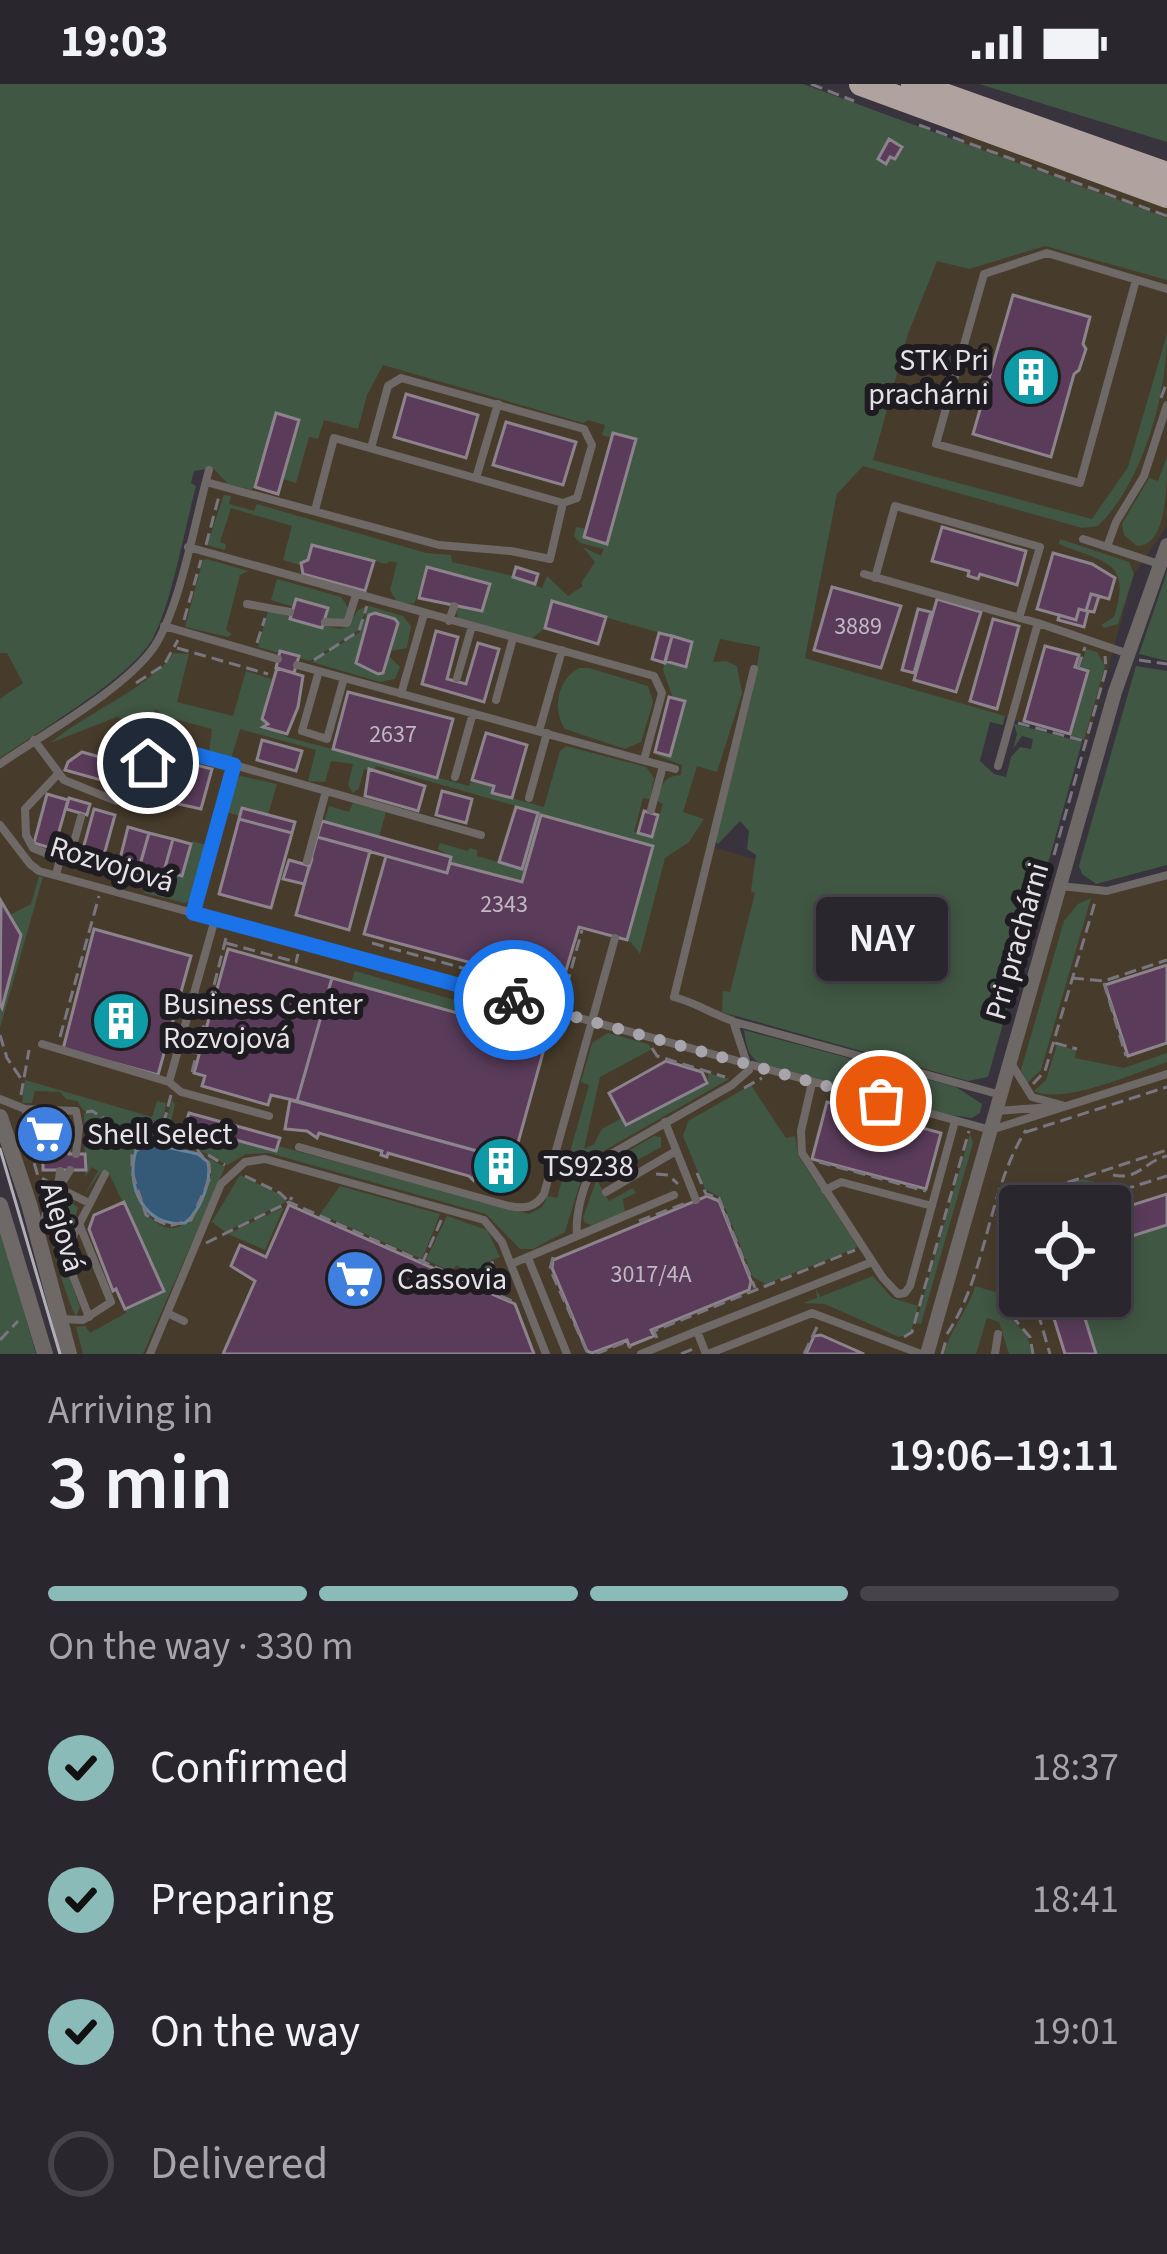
<!DOCTYPE html>
<meta charset="utf-8">
<style>
body{margin:0;font-family:"Source Sans 3",sans-serif;background:#322e36;color:#f1f3f6;height:100vh;display:flex;flex-direction:column;font-size:45px;white-space:nowrap}
*{box-sizing:border-box;margin:0}
p{font-size:39px;color:#a5a5aa}
.icon{flex:none;width:66px;height:66px;fill:none;stroke:currentColor;stroke-width:2;stroke-linecap:round;stroke-linejoin:round}
.map{position:relative;height:1270px;overflow:hidden}
.sheet{display:flex;flex-direction:column;background:#2a262e;flex:1}
.sheet>*{flex:none}
.controls{position:absolute;left:999px;top:1101px;display:grid;gap:24px}
.controls a{display:grid;place-items:center;width:132px;height:132px;border-radius:12px;background:#2a262e;box-shadow:0 6px 18px #0003,0 0 0 3px #46434a;font-size:60px}
.pin{position:absolute;display:grid;place-items:center;width:102px;height:102px;color:#fff;margin:-51px;border:6px solid #fff;border-radius:50%;box-shadow:0 3px 12px #0007}
.courier{position:absolute;display:grid;place-items:center;width:120px;height:120px;margin:-60px;border:9px solid #1a73e8;border-radius:50%;background:#fff;color:#222;box-shadow:0 3px 15px #0007}
.bubble{position:absolute;height:84px;border-radius:12px;background:#2a262e;box-shadow:0 6px 18px #0003,0 0 0 3px #46434a;font-size:39px;font-weight:600;line-height:84px;text-align:center}
.overview em{font-style:normal;font-weight:600}
.overview div{display:flex;flex-direction:column-reverse}
.overview{display:flex;align-items:center;justify-content:space-between;height:204px;padding:0 48px}
h1{font-size:78px;font-weight:600;line-height:90px}
.bar{display:grid;grid-template-columns:repeat(4,1fr);gap:18px 12px;align-content:center;height:144px;padding:0 48px}
.bar i{height:15px;border-radius:9px;background:#46434a}
.bar .on{background:#8bbbb9}
.bar p{grid-column:span 4}
ol{padding:0 48px;list-style:none}
li{display:flex;align-items:center;gap:36px;height:132px}
li p{margin-inline-start:auto}
li .icon{padding:12px;border-radius:50%;background:#8bbbb9;color:#111;stroke-width:4}
li:last-child{color:#a5a5aa}
li i{width:66px;height:66px;border:6px solid #46434a;border-radius:50%}
.status{display:flex;justify-content:space-between;align-items:center;height:84px;padding:0 60px;background:#2a262e;direction:ltr}
.status svg{height:33px;fill:currentColor}
.map>svg:first-child{display:block}
.commercial{fill:#473c2c;fill-rule:evenodd}
.green{fill:#405743}
.water{fill:#355a77;stroke:#6a8299;stroke-width:3}
.building{fill:#5a3c5a;stroke:#8d838d;stroke-width:3}
.lines{fill:none;stroke-linecap:round;stroke-linejoin:round}
.path{stroke:#7a767f;stroke-width:3;stroke-dasharray:12 6;stroke-linecap:butt}
.service{stroke:#6e6866;stroke-width:8}
.minor{stroke:#6e6866;stroke-width:14}
.tertiary{stroke:#6e6866;stroke-width:16}
.trunk{stroke:#b0a29e;stroke-width:24}
.tram{stroke:#b1aeb5;stroke-width:3}
.done{stroke:#a8a4ac;stroke-width:12;stroke-dasharray:0 21.6}
.route{stroke:#1a73e8;stroke-width:15}
.labels{text-anchor:middle;stroke-width:12;stroke-linejoin:round;paint-order:stroke}
.number-label{font-size:24px;fill:#c2b8c4}
.poi-label{font-size:30px;fill:#e4e1e7;stroke:#1f1c21;text-anchor:start}
.street-label{font-size:30px;fill:#e4e1e7;stroke:#1f1c21}
</style>
<div class="status"><b>19:03</b><svg viewBox="0 0 49 12"><path d="M0 12V9h3v3zM5 12V6h3v6zM10 12V3h3v9zM15 12V0h3v12zM26 1h20v11H26zM47 4h2v5h-2z"/></svg></div>
<div class="map">
<svg width="1167" height="1270" viewBox="0 0 1167 1270">
<rect width="100%" height="100%" fill="#38333d"/>
<path class="commercial" d="M966 39 1167 112V442L1134 490 1088 657 805 574 837 410 862 382 930 171Z
M359 270 644 351 720 554 760 564 709 762 785 784 733 937 750 982 990 1046 1061 802 1107 807 1167 791V1270H69L0 1033V557L58 639 123 594 153 564 174 514 234 284ZM1020 1122H1110V1212H1020Z"/>
<path class="green" d="M0 0H803L1167 134V196L1045 162 969 185 937 177 908 250 873 376 1092 435 1128 383 1167 250C1167 311 1143 398 1098 442L1082 444 863 382 837 410 805 574 1005 632 1003 641 990 638 980 677 994 690 1006 693 1011 673 1020 663 1031 665 1033 655 1022 652 1013 665 1017 650 1014 640 1082 658 988 993 968 997 722 928 723 907 730 908 755 809 751 807 756 771 747 765 749 747 740 737 718 760 715 757 752 610 760 563 720 555 713 578 726 577 737 582 742 609 717 688 697 682 683 728 704 735 689 758 665 774 640 870C611 824 502 793 450 779L451 773 438 765 440 759 468 767 470 764 477 766V772L522 785 537 728 376 682 374 687 364 685 359 704 353 709 348 701 353 680 331 677 325 698 308 697 316 666 240 645 231 675 209 669 212 645 167 633 155 625 148 647 117 633 50 659C86 629 149 604 174 569L189 570 177 618 233 632 246 587 272 595 262 634 268 640 264 645 269 643 287 653 469 702 472 696 494 702 493 709 544 723 560 667 566 662 646 683 654 694 650 715 643 714 634 748 653 754 663 720 657 717C661 702 663 692 681 691L682 681 654 670 670 671 684 617 673 614 663 586 665 577 686 583 692 558 552 518 545 544 531 555 459 535 456 528 458 520 482 526 489 500 428 483 414 520 397 518 390 506 397 479 390 477 386 480 313 461 308 476 300 481 283 476 292 442 231 424 220 458 226 460 225 466 207 461 224 411 231 412 229 420 254 427 257 420 426 469 451 471 452 478 513 492 542 504 547 492 568 512 583 502 581 499 595 478 583 463 601 472 604 465 580 459 574 452 576 443 586 445 585 453 607 459 636 356 614 349 612 354 602 351 605 341 588 336 583 339 383 281 367 311 358 345 324 336 318 355 309 353 296 399 283 395 299 336 277 329 252 406 228 400 213 384 194 387 191 399 196 402C185 443 172 518 153 554 131 594 40 646 0 674V615L23 599 7 569H0Z
M979 0H1167V58Z
M1167 373C1167 403 1167 462 1137 462L1124 451 1122 440 1149 394 1158 397Z
M1060 455 1129 478 1134 490 1118 540 1104 544 1101 541 1114 533C1132 476 1105 479 1059 460Z
M207 475 248 487 240 491 226 546 232 550 228 553 185 543 203 476Z
M1167 488V577L1139 570Z
M277 495 341 513 349 525 345 535C328 542 310 525 296 516L294 523 271 516Z
M367 522 359 546 310 577 258 563 268 527 340 545 348 542 358 526Z
M369 522 403 532 411 542 407 564 389 567 398 540 395 535 375 529 369 532 356 579 378 590 383 589 388 571 400 583 395 595 380 598 312 578 360 548Z
M1086 565 1097 568 1105 582 1084 656 1070 652 1087 588 1080 585Z
M1136 582 1167 587V781L1096 800 1082 790 1079 782Z
M579 584H589L648 602 653 618 641 658 625 665 565 645C552 626 557 596 579 584Z
M240 692 277 700 268 731 243 724 240 732 226 728 233 700Z
M353 719 386 728 379 753 324 738 329 722 349 728Z
M192 757 206 761 191 816 185 819 144 809 148 795 169 800 173 789 182 791Z
M39 792 43 793 0 944V824L8 832 31 820Z
M1091 814 1041 986 1027 999 1021 986 1064 837 1078 820Z
M355 887 472 921 476 913 480 914 474 933 351 899Z
M744 946 956 1003 982 1020 980 1029 972 1034 950 1031 760 979C747 972 746 960 744 946Z
M608 949 648 960 652 965 600 993 584 1065 594 1060 602 1045 622 1034 627 1041 708 999V989L729 995 593 1073 585 1083 565 1148 533 1165H520L486 1130 269 1069 246 1070 227 1081 181 1056 166 1037 172 1016 175 1020 171 1038 275 1067 278 1062 529 1130 542 1123 548 1112 557 1114 589 1001 581 998 592 959Z
M1057 961 1076 966 1075 974 1124 984 1167 969V978C1135 989 1064 1021 1034 1007L1046 996Z
M25 996 152 1033 157 1017 166 1019 163 1038 178 1058H146L118 1043 143 1059 132 1070C124 1122 176 1184 205 1110 210 1096 214 1088 208 1074L225 1083 143 1270H83L76 1243 85 1242 90 1249 126 1229 125 1225 164 1207 108 1087 101 1088 84 1111 98 1087 92 1083 85 1093 84 1029 93 1027H84L77 1017 66 1015 60 1008 35 1007 32 1019H22Z
M751 1001 786 1054 795 1052 798 1071 858 1163 766 1200 753 1193 721 1114 705 1105 683 1052 688 1037Z
M970 1050 973 1059 921 1240 916 1239Z
M654 1052 661 1053V1063L598 1098 609 1117 633 1104 636 1109 623 1115 625 1128 592 1141 585 1139 583 1134 601 1083Z
M240 1091 281 1111 286 1118 225 1148 212 1138Z
M1082 1095 1112 1102 1048 1122H1031L1028 1113Z
M340 1102 440 1130 422 1175 320 1130Z
M1167 1110V1270H1065L1047 1212H1110V1128Z
M67 1116 78 1123 63 1176 80 1223 76 1233C66 1213 43 1145 53 1123Z
M284 1123 265 1166 228 1150Z
M447 1132 487 1146 500 1173 489 1177 491 1186 472 1190 456 1181 452 1188 426 1176Z
M0 1145 36 1270H0Z
M873 1192 892 1214 918 1222 910 1250 899 1253 825 1220 804 1219 817 1214 816 1205 820 1213Z
M975 1202 1012 1213 1008 1232 1027 1251 1032 1270H1009L999 1238 987 1234 976 1270H944C951 1243 968 1228 975 1202Z"/>
<path class="water" d="M148 1059 198 1070 208 1078C212 1098 200 1127 185 1139 144 1144 125 1102 136 1066Z"/>
<path class="building" d="M889 55 902 63 895 75 890 73 886 80 878 75Z
M1013 211 1090 233 1083 260 1086 265 1079 286 1074 290 1051 373 973 350Z
M406 310 478 331 466 374 394 353Z
M276 329 299 336 278 410 255 403Z
M506 338 576 358 563 401 493 381Z
M613 349 636 355 607 460 584 453Z
M942 443 1026 467 1017 501 980 490 978 495 968 492 969 487 932 477Z
M312 461 374 477 365 507 303 490 301 479 308 476Z
M1053 469 1092 480 1115 494 1109 515 1091 510 1086 527 1079 525 1076 536 1037 525Z
M427 483 490 500 482 527 419 514Z
M516 483 538 490 535 500 513 493Z
M832 503 901 522 881 584 814 566Z
M1091 510 1099 512 1094 528 1088 527 1084 543 1058 536 1059 531 1076 536 1079 525 1086 527Z
M296 515 328 524 322 544 290 535Z
M937 515 981 528 956 608 914 596Z
M552 517 606 533 598 560 545 544Z
M918 525 931 528 914 589 902 586Z
M375 529 395 535 398 539 383 589 378 590 356 579 369 531Z
M993 535 1019 542 997 625 970 617Z
M436 547 458 553 447 595 466 600 478 559 499 565 484 618 422 600Z
M659 549 672 552 665 579 652 575Z
M672 552 692 558 686 583 665 577Z
M1045 562 1079 571 1075 583 1088 587 1070 650 1024 637Z
M280 567 299 572 294 589 276 584Z
M277 584 303 592 298 623 287 650 263 643 268 640 262 635Z
M348 608 453 635 437 694 333 665Z
M669 613 685 617 670 672 655 668Z
M486 649 527 661 512 714 492 709 494 702 472 696Z
M262 656 302 667 296 687 257 676Z
M82 668 128 681 122 702 65 686 68 678Z
M156 671 212 685 201 725 133 710 140 686 152 689Z
M369 685 425 702 418 727 365 712Z
M442 707 472 715 466 739 436 731Z
M47 710 68 716 54 765 34 759Z
M69 714 90 720 87 731 66 725Z
M516 723 538 729 522 785 499 778Z
M242 724 295 738 292 749 239 735Z
M94 725 115 731 101 782 80 776Z
M644 727 658 731 652 753 638 749Z
M541 731 653 762 627 856 579 843 561 903 364 850 386 772 447 789 450 779 522 798Z
M239 735 292 749 271 824 219 810Z
M322 737 451 773 447 789 317 753Z
M128 743 149 749 140 781 120 775Z
M149 749 173 755 161 798 148 795 147 799 137 791Z
M317 753 370 767 349 846 296 831Z
M173 755 191 760 182 792 164 787Z
M289 776 307 781 311 778 304 800 283 795Z
M1 817 21 851 2 924 0 920Z
M94 845 191 872 158 991 63 965Z
M228 865 332 894 297 1017 271 1011 268 1021 202 1002 205 992 194 989Z
M1167 881V959L1128 972 1105 901Z
M332 894 547 954 513 1077 297 1017Z
M478 922 499 932 497 940 474 933Z
M666 977 702 988 707 999 626 1041 609 1009Z
M290 1016 488 1070 481 1095 474 1093 473 1096 469 1092 388 1069 387 1073 381 1071 382 1067 319 1049 317 1054 307 1047 285 1045Z
M827 1018 941 1049 926 1105 812 1075Z
M189 1029 280 1054 276 1067 185 1042Z
M40 1035H69V1054H41Z
M49 1054H69V1070H85L86 1086H43V1069H49Z
M488 1070 518 1078 514 1094 484 1086Z
M1167 1110V1141L1110 1159V1128Z
M707 1112 719 1117 751 1197 749 1206 651 1246 654 1252 629 1262 627 1256 592 1269 587 1267 552 1184 553 1176Z
M124 1118 164 1207 125 1225 116 1205 113 1207 89 1145 94 1131Z
M289 1121 515 1220 534 1270H223L255 1197 231 1182 240 1161 266 1173Z
M1047 1212H1078L1096 1270H1065Z
M821 1251 864 1270H806L814 1252Z"/>
<g class="lines">
<path class="path" d="M811 0 854 17
M919 41 1167 132
M1161 314 1167 298
M206 461 219 412
M184 536 201 476
M257 559 265 534
M177 564 268 590
M314 576 359 547 367 522
M1139 576 1167 580
M1078 584 1085 563
M136 599 164 581 178 556
M1018 639 1084 657
M1054 771 1106 586 1105 572
M226 859 296 878 298 870
M372 859 564 912
M1072 894 1104 897 1167 876
M1104 899 1126 972
M562 919 582 846
M0 951 7 974 22 996
M60 953 99 812
M548 955 553 935
M1055 959 1077 965
M652 964 657 972 725 993
M192 988 226 854
M1033 1000 1045 987 1095 818
M744 1004 762 994
M21 1011 29 966
M171 1011 164 1038 172 1051 199 1067
M86 1028 92 1027 146 1059 180 1060
M1026 1048 1167 1003
M146 1059 132 1071V1088L146 1131 169 1142 191 1136 210 1094 209 1080 198 1067
M29 1062 38 1092 49 1098
M208 1071 225 1081
M819 1078 926 1107
M697 1089 706 1110 719 1114 755 1204
M656 1090 668 1091 678 1100
M1113 1091C1138 1097 1145 1077 1167 1072
M245 1092 280 1109 289 1118 292 1113
M1029 1122 1026 1112 1167 1066
M1071 1122 1167 1092
M996 1130 1012 1141 1020 1138
M639 1137 686 1119
M1012 1143 1020 1168
M206 1159 289 1118 514 1218
M553 1173 550 1185 588 1270
M422 1180 443 1132
M493 1188 491 1179 498 1177
M1020 1197 1010 1230 1030 1253 1033 1270
M1033 1212 1050 1270
M947 1250C988 1188 987 1108 1026 1046
M904 1253 912 1248 969 1047
M657 1254 654 1247 855 1166
M0 1256 18 1237
M596 1270 625 1258 631 1264
M681 1270 695 1264
M804 1270 818 1241
M942 1270 947 1253"/>
<path class="service" d="M1136 196 1080 399 936 360 984 190 1047 169 1167 205
M476 394 498 320
M206 398 439 461 511 467 550 475 563 419
M315 426 334 354 563 419 577 414 592 361 584 345 401 294 388 302 371 364
M1083 455 1159 480
M188 463 654 592 662 609 644 676
M1107 463 1116 438 1144 392 1167 321
M864 490 1038 539 1126 569
M875 494 895 422 1040 463 1019 534
M247 520 290 528
M449 537 454 522
M325 538 347 539 356 511
M164 542 278 575
M297 581 675 685
M319 587 302 647 327 655 344 594
M457 594 472 542
M401 610 424 530
M496 616 513 554
M539 647 562 566
M34 656 64 696 116 717
M148 679 154 659 234 681
M0 680C43 650 125 605 154 563 181 522 195 435 209 386
M998 682 1038 539
M455 693 473 629
M529 714 547 649
M651 726 663 682
M0 741 30 780 39 787 991 1046 1167 990
M60 775 69 776 81 733
M307 777 326 707
M56 791 60 775 33 764 26 751 25 725 58 690
M1061 802 1107 807 1167 791
M193 829 234 681 481 751
M215 835 169 998 181 1008 269 1032
M735 938 1001 1011
M42 960 169 998
M1011 979 1032 1013 1065 1022
M812 999 801 1047 802 1069 883 1194 898 1210 905 1209 910 1202 955 1037
M0 1015 25 1025 35 1056 49 1065
M25 1025 76 1027 79 1043 76 1070
M996 1027 1053 1023
M665 1038 696 1116
M299 1063 509 1122C524 1125 535 1124 544 1110L615 854
M70 1086 59 1104 89 1119
M825 1106 841 1098 932 1122
M606 1108 676 1067
M43 1147C43 1123 59 1111 60 1087
M577 1152C575 1129 584 1096 597 1078L732 1001 749 986 733 937C712 930 697 919 674 913L754 585
M528 1174 567 1270
M511 1180 674 1111
M167 1229 184 1237
M89 1233 66 1174 71 1156 105 1090
M59 1235 83 1236 111 1218 80 1142
M697 1247 872 1178
M150 1270 221 1100 245 1078 265 1075 484 1136 502 1158 546 1270
M641 1270 697 1247 706 1270
M708 1270 812 1229 921 1270
M995 1270 998 1250"/>
<path class="minor" d="M927 1270 1115 608 1167 461"/>
<path class="tertiary" d="M0 1033 29 1120 69 1270
M0 1121 45 1270"/>
<path class="trunk" d="M861 0 1167 112
M913 0 1167 90"/>
<path class="tram" d="M0 1065 60 1270"/>
</g>
<g class="lines">
<path class="done" d="M514 916 881 1017"/>
<path class="route" d="M148 679 154 659 234 681 193 829 514 916"/>
</g>
<defs>
<symbol id="building-disc" viewBox="-11 -11 22 22"><circle r="9.5" fill="#0f9aa8" stroke="#1f1c21"/><path d="M-4-6H4V6H1V3H-1V6H-4ZM-2.5-4.3h1.7v1.8h-1.7ZM.8-4.3h1.7v1.8H.8ZM-2.5-1h1.7V.8h-1.7ZM.8-1h1.7V.8H.8Z" fill="#fff"/></symbol>
<symbol id="supermarket-disc" viewBox="-11 -11 22 22"><circle r="9.5" fill="#3f7fe0" stroke="#1f1c21"/><path d="M-6-5.5h2.5l.6 2H6L4.5 2H-2.5L-4.4-4H-6ZM-1.5 3.2a1.3 1.3 0 1 0 .1 0ZM3 3.2a1.3 1.3 0 1 0 .1 0Z" fill="#fff"/></symbol>
</defs>
<g fill-rule="evenodd">
<use href="#building-disc" x="998" y="260" width="66" height="66"/>
<use href="#building-disc" x="88" y="904" width="66" height="66"/>
<use href="#supermarket-disc" x="12" y="1017" width="66" height="66"/>
<use href="#building-disc" x="468" y="1049" width="66" height="66"/>
<use href="#supermarket-disc" x="322" y="1162" width="66" height="66"/>
</g>
<g class="labels">
<g class="number-label">
<text x="858" y="550">3889</text>
<text x="393" y="658">2637</text>
<text x="504" y="828">2343</text>
<text x="651" y="1198">3017/4A</text>
</g>
<g class="poi-label">
<text x="989" y="286" text-anchor="end">STK Pri<tspan x="989" dy="34">prachárni</tspan></text>
<text x="163" y="930">Business Center<tspan x="163" dy="34">Rozvojová</tspan></text>
<text x="87" y="1060">Shell Select</text>
<text x="543" y="1092">TS9238</text>
<text x="397" y="1205">Cassovia</text>
</g>
<g class="street-label">
<text transform="translate(112 780) rotate(17)" y="10">Rozvojová</text>
<text transform="translate(1017 857) rotate(-74)" y="10">Pri prachárni</text>
<text transform="translate(63 1143) rotate(74)" y="10">Alejová</text>
</g>
</g>
</svg>
<div class="controls">
<a><svg class="icon" aria-label="locate" viewBox="0 0 24 24"><circle cx="12" cy="12" r="6"/><path d="M12 2v4M12 18v4M2 12h4M18 12h4"/></svg></a>
</div>
<div class="pin" style="left:881px;top:1017px;background:#ea580c"><svg class="icon" aria-label="bag" viewBox="0 0 24 24"><path d="M5 8h14l-1 12H6zM9 8a3 3 0 0 1 6 0"/></svg></div>
<div class="pin" style="left:148px;top:679px;background:#1f2937"><svg class="icon" aria-label="home" viewBox="0 0 24 24"><path d="M3 11l9-7 9 7M6 9v11h12V9"/></svg></div>
<div class="courier" style="left:514px;top:916px"><svg class="icon" aria-label="bike" viewBox="0 0 24 24"><circle cx="6" cy="16" r="4"/><circle cx="18" cy="16" r="4"/><path d="M6 16l4-8h5l3 8M10 8l3 8H6M13 5h3"/></svg></div>
<div class="bubble" style="left:816px;top:813px;width:132px">NAY</div>
</div>
<section class="sheet">
<div class="overview"><div><h1>3 min</h1><p>Arriving in</p></div><em>19:06–19:11</em></div>
<div class="bar"><i class="on"></i><i class="on"></i><i class="on"></i><i></i><p>On the way · 330 m</p></div>
<ol>
<li><svg class="icon" aria-label="check" viewBox="0 0 24 24"><path d="M5 12l5 5 9-10"/></svg>Confirmed<p>18:37</p></li>
<li><svg class="icon" aria-label="check" viewBox="0 0 24 24"><path d="M5 12l5 5 9-10"/></svg>Preparing<p>18:41</p></li>
<li><svg class="icon" aria-label="check" viewBox="0 0 24 24"><path d="M5 12l5 5 9-10"/></svg>On the way<p>19:01</p></li>
<li><i></i>Delivered</li>
</ol>
</section>
